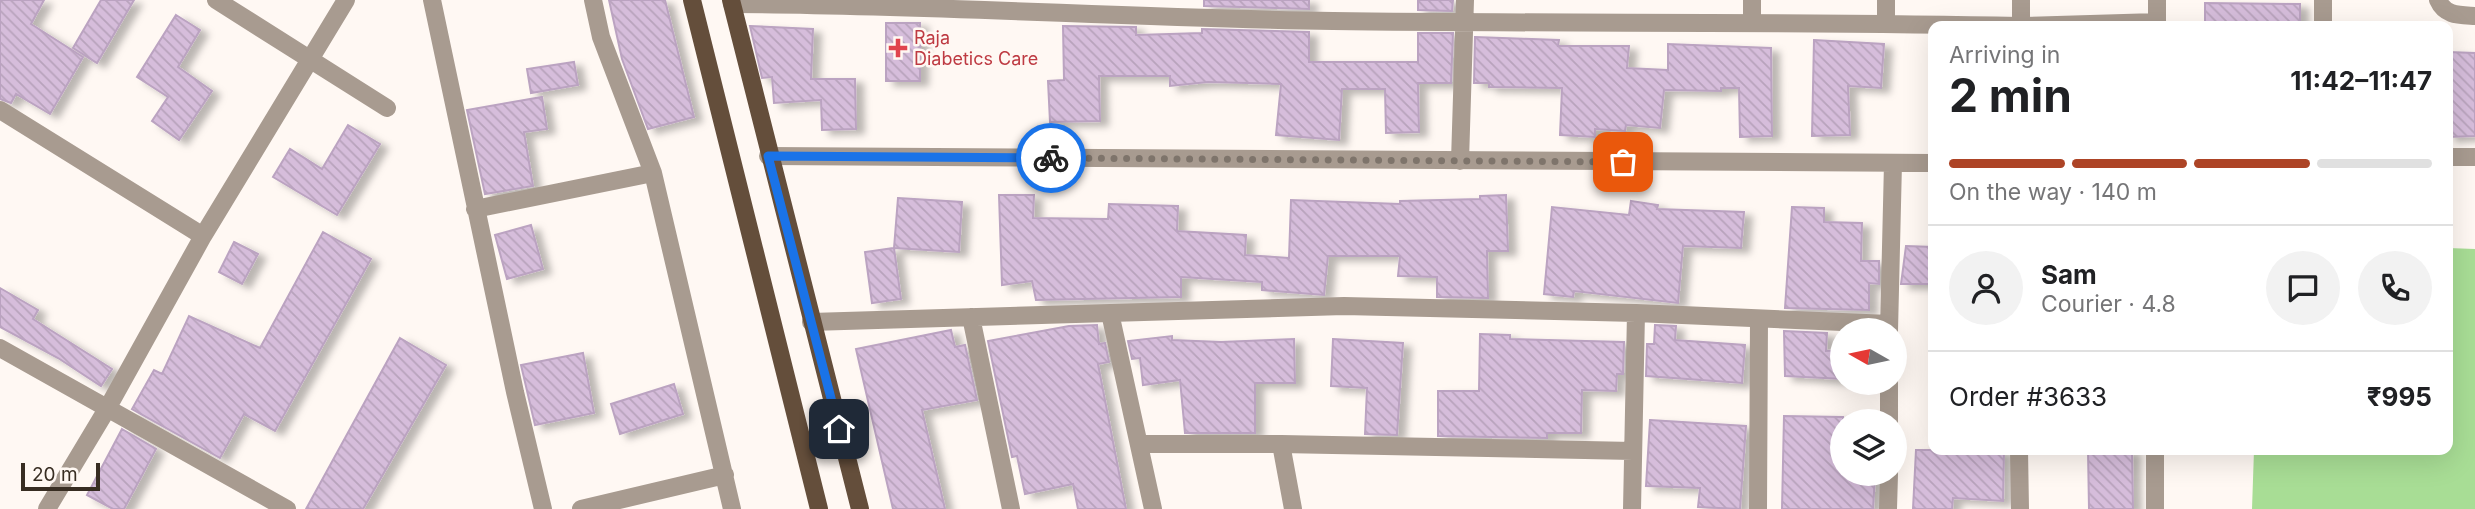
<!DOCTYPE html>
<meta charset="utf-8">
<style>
body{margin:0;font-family:Inter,sans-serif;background:#f2f2f2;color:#202124;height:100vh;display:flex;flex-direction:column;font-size:26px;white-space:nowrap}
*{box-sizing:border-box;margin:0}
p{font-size:23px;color:#757577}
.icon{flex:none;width:38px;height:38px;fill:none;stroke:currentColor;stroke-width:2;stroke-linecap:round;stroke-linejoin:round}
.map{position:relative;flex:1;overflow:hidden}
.drawer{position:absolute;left:1928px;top:21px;width:525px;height:434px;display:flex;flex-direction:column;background:#fff;border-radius:14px;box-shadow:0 7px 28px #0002}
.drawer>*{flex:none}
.needle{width:46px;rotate:279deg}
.controls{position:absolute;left:1830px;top:318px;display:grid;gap:14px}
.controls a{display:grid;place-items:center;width:77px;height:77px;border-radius:50%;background:#fff;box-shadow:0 7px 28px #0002;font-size:35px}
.scale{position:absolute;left:21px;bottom:18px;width:79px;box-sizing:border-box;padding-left:7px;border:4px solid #382d22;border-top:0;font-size:19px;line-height:24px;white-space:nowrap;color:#382d22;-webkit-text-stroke:5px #fff8f3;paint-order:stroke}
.pin{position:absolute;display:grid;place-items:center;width:60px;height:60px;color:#fff;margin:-30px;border-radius:14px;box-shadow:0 4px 10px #0006}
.courier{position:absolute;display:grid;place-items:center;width:70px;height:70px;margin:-35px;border:5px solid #1a73e8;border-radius:50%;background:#fff;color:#222;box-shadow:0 2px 9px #0007}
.summary em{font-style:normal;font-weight:700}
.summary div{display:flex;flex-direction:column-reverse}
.summary{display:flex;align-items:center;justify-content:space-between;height:119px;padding:0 21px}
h1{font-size:46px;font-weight:700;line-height:52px}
.bar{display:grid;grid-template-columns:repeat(4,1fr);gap:10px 7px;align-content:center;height:84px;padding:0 21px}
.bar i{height:9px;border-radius:5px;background:#e0e0e0}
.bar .current{background:#ad4426}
.bar p{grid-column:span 4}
.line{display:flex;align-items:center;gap:18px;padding:0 21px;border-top:2px solid #e0e0e0}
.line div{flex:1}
.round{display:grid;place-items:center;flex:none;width:74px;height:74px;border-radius:37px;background:#f2f2f2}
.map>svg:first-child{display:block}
.pitch{fill:#a8dd95}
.building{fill:url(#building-back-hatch);stroke:#bba3c1;stroke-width:2;filter:url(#shadow)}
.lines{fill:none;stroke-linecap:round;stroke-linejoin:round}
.street{stroke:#a89b90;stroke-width:18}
.primary{stroke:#644e3b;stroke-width:18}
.done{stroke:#7e746b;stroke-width:7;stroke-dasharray:0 12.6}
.route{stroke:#1a73e8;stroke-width:9}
.health-dot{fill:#e0444e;stroke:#fff8f3;stroke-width:2.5}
.labels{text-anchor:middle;stroke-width:5;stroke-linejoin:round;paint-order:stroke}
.health-label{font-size:18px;fill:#be3a42;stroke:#fff8f3;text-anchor:start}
</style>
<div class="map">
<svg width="2475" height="509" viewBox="0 0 2475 509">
<defs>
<pattern id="building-back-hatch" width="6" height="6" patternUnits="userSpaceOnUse" patternTransform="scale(1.75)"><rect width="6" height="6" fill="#d6bddb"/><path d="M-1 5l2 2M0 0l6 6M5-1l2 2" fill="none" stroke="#b8a3bc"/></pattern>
<filter id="shadow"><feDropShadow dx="8" dy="4.5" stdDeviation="3.5" flood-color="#0004"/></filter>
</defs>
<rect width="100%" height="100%" fill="#fff8f3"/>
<path class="pitch" d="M2448 248 2475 249V509H2252L2254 450H2448Z"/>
<path class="building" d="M0 0H44L31 24 83 57 50 114 16 94 11 103 0 99Z
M101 0H134L97 63 73 48Z
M609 0H665L694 117 648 129 622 59Z
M1204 0H1309V9L1204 6Z
M1418 0H1453L1452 11 1418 10Z
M2205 3 2300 4V26H2205Z
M176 15 200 30 178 67 212 91 179 140 152 121 168 97 137 77Z
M886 23H920V81H886Z
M750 26 813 29 811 79H855L856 129 822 130 821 100 774 103 772 77 762 78Z
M1063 26 1136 27V35L1202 33V29L1309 32V62H1418V33H1453L1451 83H1418L1419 132 1386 133 1385 89H1342L1339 140 1276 135 1281 84 1208 82 1170 86V76H1099L1100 121 1050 122 1048 81 1064 80Z
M1475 37 1559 40 1558 46H1629L1627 68 1668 70V44L1771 48 1772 136 1740 137 1739 88H1721V91L1664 90 1660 128 1626 125 1625 131 1595 129V137L1560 135 1562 88 1489 87V83H1474Z
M1814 40 1884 44 1881 88 1848 86 1850 135 1812 136Z
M2448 52 2475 53V136L2448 137Z
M574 62 578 85 531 93 527 69Z
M542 97 547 129 524 132 533 186 485 194 467 110Z
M348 125 380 144 337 215 273 177 290 149 322 169Z
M999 195H1034L1033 218 1108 219 1109 204 1178 206 1177 231 1246 235 1245 255 1289 258 1291 200 1400 204V201L1480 199V196L1506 195 1508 251H1487L1488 298 1437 297V277L1398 276 1400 256H1328L1324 295 1262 290V282L1181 277V297L1036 300 1032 281 1002 285Z
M898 198 962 202 959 252 894 248Z
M1631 201 1658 205 1657 209 1744 212 1741 248 1683 246 1678 303 1574 291 1573 297 1544 294 1552 207 1629 215Z
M1792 207 1824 208V222L1862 223 1861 261H1879V284L1869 283V310L1785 308Z
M531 225 543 269 507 279 495 235Z
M323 232 371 259 275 431 244 414 220 458 132 409 154 370 162 374 189 316 260 348Z
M234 242 258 254 242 284 219 272Z
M1906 246 1934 247V284H1901Z
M894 248 901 299 872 303 865 252Z
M0 288 38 310 33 319 112 369 101 386 58 358 0 327Z
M1097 325 1099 344 1105 343 1109 362 1098 364 1126 509H1078L1073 484 1025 494 1017 456 1012 457 988 341 1069 326Z
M1655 325 1676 326 1675 340 1745 345 1742 383 1646 376 1647 344H1654Z
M951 330 955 347 965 345 977 400 922 410 945 509H893L856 349Z
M1784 331 1827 333 1826 351 1843 350V379L1785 376Z
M1480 334 1510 335V339L1624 342 1623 374H1617L1616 391 1582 390 1581 433H1547V438L1438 436V391H1479Z
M1172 336V340L1221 342 1294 339 1295 383H1255V433H1185L1180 380 1143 385 1140 358 1132 359 1128 341Z
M400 338 446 365 363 509H306Z
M1333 339 1403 343 1397 435 1365 434 1367 388 1331 386Z
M583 353 594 413 535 425 521 365Z
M674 384 683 414 620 434 611 404Z
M1784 416 1843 417V474L1875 476 1873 509H1782Z
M1650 420 1746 426 1740 509 1698 507 1700 488 1646 486Z
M122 429 156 449 124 509H113L87 495Z
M1916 450H2004L2003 501 1953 498 1952 509H1913Z
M2088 450H2132L2133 509H2089Z"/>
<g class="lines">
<path class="street" d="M216 0 387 108
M432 0 515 392 543 509
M593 0 601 37 653 173 732 509
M2021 0V26
M2157 0V26
M2323 0V26
M2438 0C2445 16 2459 15 2475 16
M732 4C932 5 1133 18 1333 21 1562 24 1791 21 2019 26
M1752 21V0
M1886 23V0
M2022 26 2157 22
M0 110 203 236
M768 156 1934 163
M2448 157H2475
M1460 161 1465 0
M475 209 653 173
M1110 313 1153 509
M1636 313 1889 324
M971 317 1011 509
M811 322 1344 306 1636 313 1632 509
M1889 331 1893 163
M0 348 287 509
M1889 422V383
M1139 444H1281L1293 509
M1281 444 1633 451
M2019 450 2020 509
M47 509 107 409 203 236 346 0
M581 509 725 475
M1758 509 1759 319
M1888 509 1889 474
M2155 509V450"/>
<path class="primary" d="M692 0 819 509
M731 0 860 509"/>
</g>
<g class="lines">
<path class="done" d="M1051 158 1623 162"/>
<path class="route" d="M839 429 768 156 1051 158"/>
</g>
<path class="health-dot" d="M894.5 37.5h7v7h7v7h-7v7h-7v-7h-7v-7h7z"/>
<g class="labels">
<g class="health-label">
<text x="914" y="44">Raja<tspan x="914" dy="21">Diabetics Care</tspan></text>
</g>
</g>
</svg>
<div class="controls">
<a><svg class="needle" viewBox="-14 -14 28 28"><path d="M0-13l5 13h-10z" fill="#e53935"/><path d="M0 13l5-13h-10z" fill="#757577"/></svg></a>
<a><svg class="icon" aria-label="layers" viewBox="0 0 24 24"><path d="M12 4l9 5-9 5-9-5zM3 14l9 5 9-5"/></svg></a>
</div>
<div class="scale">20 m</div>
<div class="pin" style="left:1623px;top:162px;background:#ea580c"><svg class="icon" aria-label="bag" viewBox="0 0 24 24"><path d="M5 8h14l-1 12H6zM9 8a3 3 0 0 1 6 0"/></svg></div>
<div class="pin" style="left:839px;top:429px;background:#1f2937"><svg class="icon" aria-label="home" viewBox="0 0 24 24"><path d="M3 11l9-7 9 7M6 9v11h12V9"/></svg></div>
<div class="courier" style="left:1051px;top:158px"><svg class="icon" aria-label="bike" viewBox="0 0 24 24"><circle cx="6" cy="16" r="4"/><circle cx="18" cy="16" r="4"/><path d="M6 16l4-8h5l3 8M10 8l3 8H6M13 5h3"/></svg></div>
<section class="drawer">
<div class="summary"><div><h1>2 min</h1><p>Arriving in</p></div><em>11:42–11:47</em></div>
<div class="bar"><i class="current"></i><i class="current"></i><i class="current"></i><i></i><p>On the way · 140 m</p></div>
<div class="line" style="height:126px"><a class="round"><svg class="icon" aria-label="person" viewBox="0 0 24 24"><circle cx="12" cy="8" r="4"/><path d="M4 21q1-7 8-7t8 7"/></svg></a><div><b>Sam</b><p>Courier · 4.8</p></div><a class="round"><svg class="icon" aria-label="chat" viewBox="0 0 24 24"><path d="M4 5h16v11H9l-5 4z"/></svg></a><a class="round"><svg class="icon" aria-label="phone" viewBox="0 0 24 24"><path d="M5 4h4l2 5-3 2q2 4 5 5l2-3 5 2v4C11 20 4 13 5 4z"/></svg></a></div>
<div class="line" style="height:91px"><div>Order #3633</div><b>₹995</b></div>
</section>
</div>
